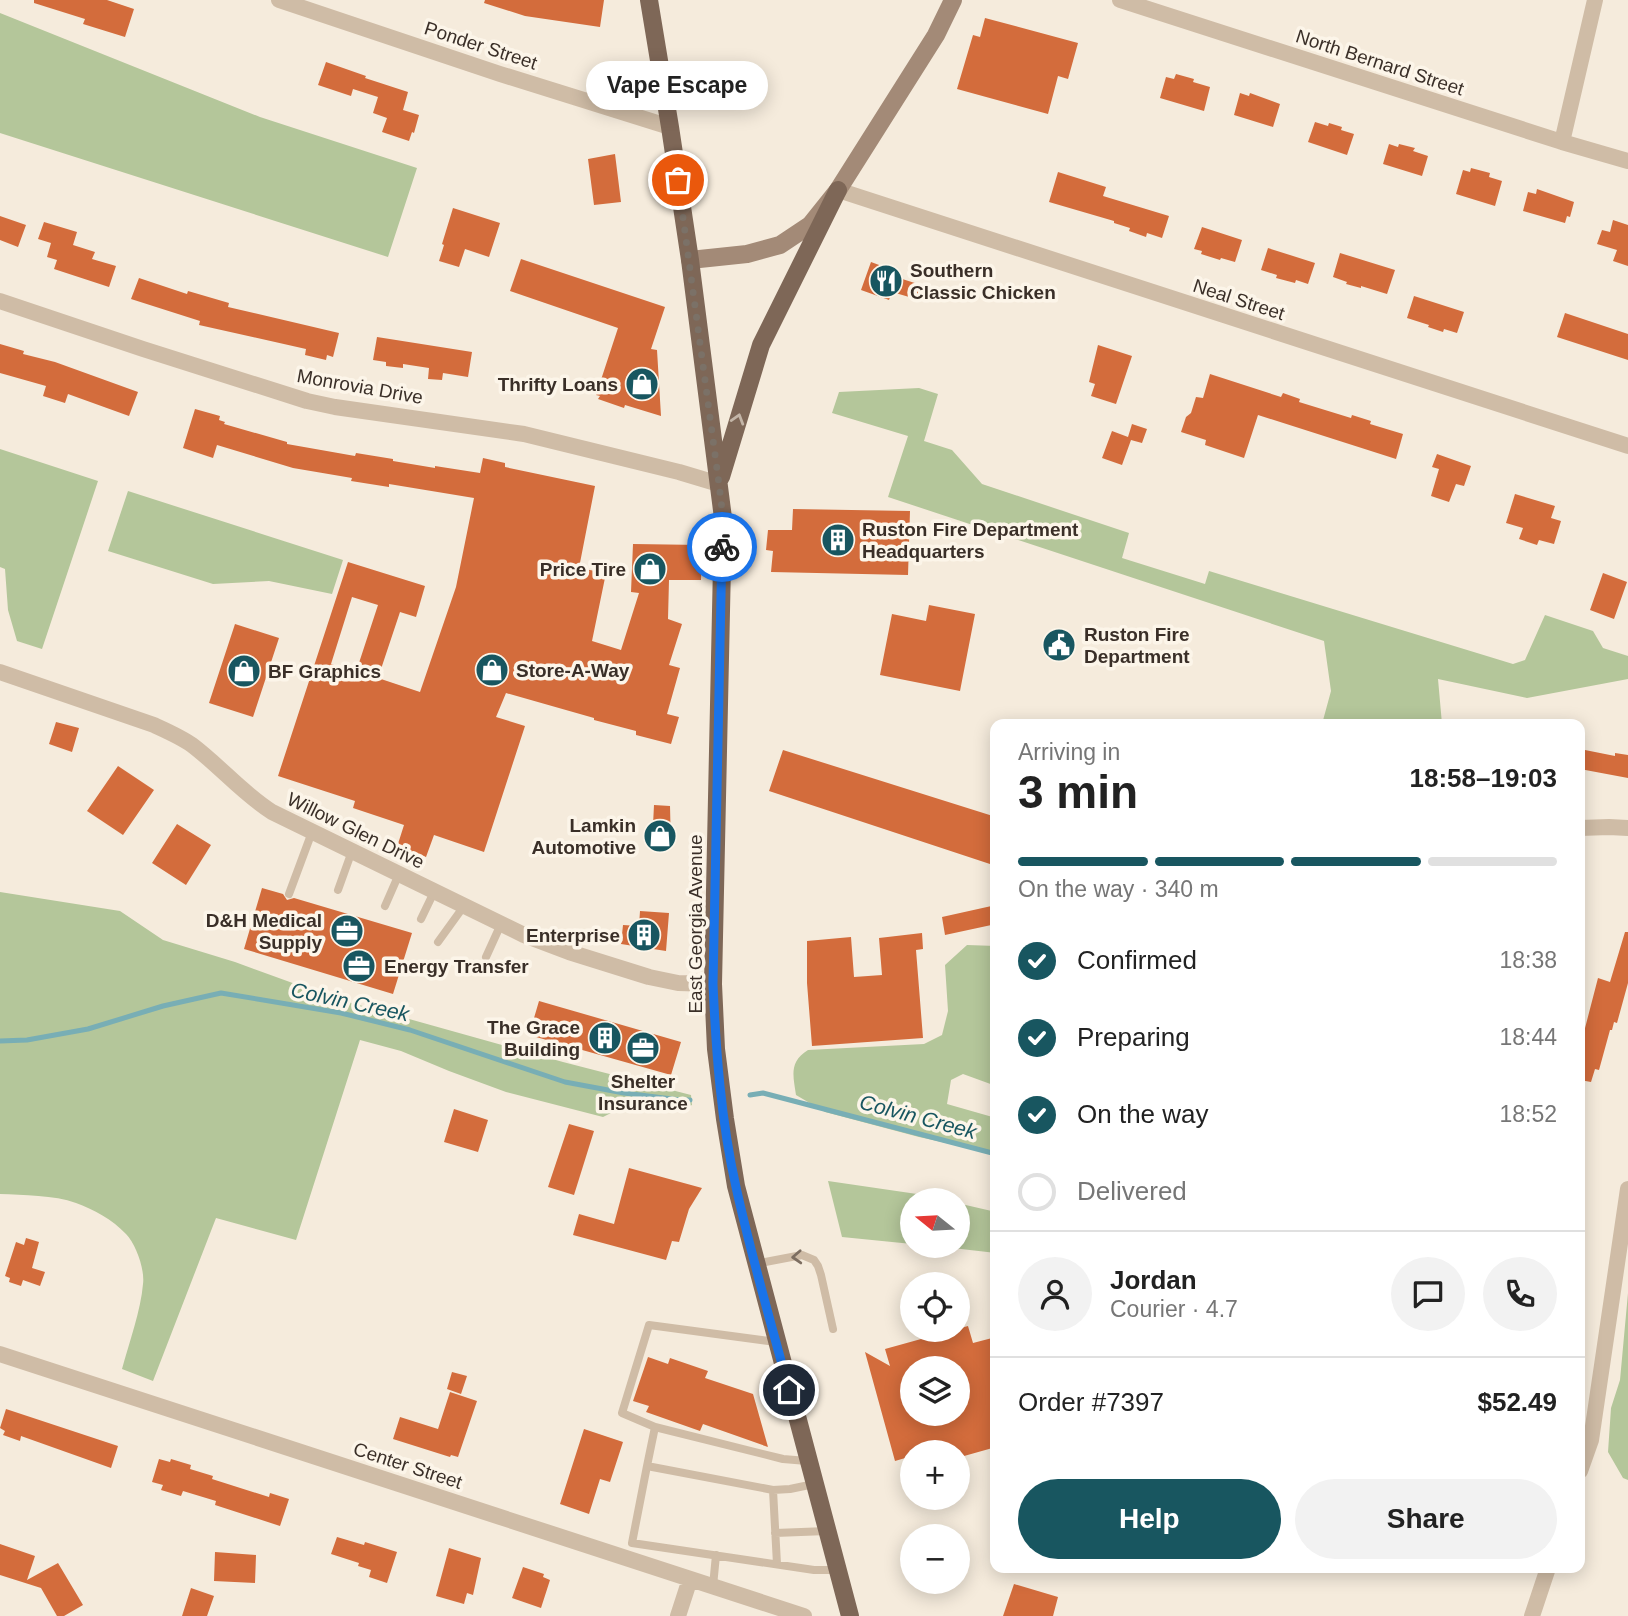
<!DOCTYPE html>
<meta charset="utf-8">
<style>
body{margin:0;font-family:Helvetica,sans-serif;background:#f2f2f2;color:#222;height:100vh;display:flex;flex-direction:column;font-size:26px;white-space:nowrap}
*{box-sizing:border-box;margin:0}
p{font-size:23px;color:#767676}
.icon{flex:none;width:38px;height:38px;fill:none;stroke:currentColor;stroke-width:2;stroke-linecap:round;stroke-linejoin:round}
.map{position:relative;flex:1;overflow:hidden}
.side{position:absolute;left:990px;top:719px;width:595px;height:854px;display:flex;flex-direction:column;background:#fff;border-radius:14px;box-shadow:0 4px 18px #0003}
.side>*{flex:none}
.needle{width:46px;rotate:288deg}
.controls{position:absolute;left:900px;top:1188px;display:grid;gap:14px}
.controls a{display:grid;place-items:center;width:70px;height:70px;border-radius:50%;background:#fff;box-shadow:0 4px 18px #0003;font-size:35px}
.pin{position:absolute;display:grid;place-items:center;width:60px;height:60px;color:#fff;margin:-30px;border:4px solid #fff;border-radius:50%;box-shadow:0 2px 7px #0007}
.courier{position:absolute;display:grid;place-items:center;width:70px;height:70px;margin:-35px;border:5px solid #1a73e8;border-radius:50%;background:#fff;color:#222;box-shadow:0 2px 9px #0007}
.bubble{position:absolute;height:49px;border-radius:24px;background:#fff;box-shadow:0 4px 18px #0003;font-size:23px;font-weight:800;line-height:49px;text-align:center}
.overview em{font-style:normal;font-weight:800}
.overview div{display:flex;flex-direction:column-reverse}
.overview{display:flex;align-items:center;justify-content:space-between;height:119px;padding:0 28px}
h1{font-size:46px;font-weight:800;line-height:52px}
.bar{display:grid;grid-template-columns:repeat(4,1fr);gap:10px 7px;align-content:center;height:84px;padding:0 28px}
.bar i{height:9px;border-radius:5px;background:#e0e0e0}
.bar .on{background:#185660}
.bar p{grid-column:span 4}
.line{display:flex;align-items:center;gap:18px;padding:0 28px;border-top:2px solid #e0e0e0}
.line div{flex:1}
.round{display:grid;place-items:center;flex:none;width:74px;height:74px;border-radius:37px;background:#f2f2f2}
ol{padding:0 28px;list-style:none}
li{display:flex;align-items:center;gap:21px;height:77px}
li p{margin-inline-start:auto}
li .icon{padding:7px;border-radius:50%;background:#185660;color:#fff;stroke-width:4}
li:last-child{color:#767676}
li i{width:38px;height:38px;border:4px solid #e0e0e0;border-radius:50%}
.button{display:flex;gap:14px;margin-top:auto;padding:14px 28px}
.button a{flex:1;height:80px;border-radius:42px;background:#185660;color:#fff;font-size:28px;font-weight:800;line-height:80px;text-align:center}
.button a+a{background:#f2f2f2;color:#222}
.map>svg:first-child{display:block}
.green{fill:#b4c69a}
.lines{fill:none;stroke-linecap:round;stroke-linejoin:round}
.stream{stroke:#78aeb5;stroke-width:5}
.building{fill:#d36c3c;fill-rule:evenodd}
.service{stroke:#cfbca6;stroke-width:8}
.minor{stroke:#cfbca6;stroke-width:16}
.secondary{stroke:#a38a77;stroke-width:18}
.primary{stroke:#7e6757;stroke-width:18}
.oneway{stroke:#c3b5a7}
.oneway2{stroke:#7d6e61}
.done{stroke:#7b7167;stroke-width:7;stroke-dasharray:0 12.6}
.route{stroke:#1a73e8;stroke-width:9}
.labels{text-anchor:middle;stroke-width:7;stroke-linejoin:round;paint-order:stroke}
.street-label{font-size:19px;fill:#3a2f28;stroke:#fcf5e9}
.poi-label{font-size:19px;font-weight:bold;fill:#3a2f28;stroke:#fcf5e9;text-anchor:start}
.water-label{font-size:21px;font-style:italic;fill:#185660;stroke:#fcf5e9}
</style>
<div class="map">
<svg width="1628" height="1616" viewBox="0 0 1628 1616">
<rect width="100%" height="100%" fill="#f5ebdc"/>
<path class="green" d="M0 13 260 117 417 168 388 257 0 133Z
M919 388 938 394 924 441 952 450 982 484 1129 533 1122 558 1205 584 1209 571 1513 664 1525 660 1545 615 1593 631 1603 648 1628 656V679L1527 698 1438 679 1442 724H1322L1331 691 1324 641 888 497 908 436 832 413 839 392Z
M0 449 98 481 42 649 17 641 8 610 5 569 0 567Z
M128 491 343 560 332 594 269 581 213 584 108 551Z
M0 892 120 911 163 940 235 962 334 998 563 1062 691 1095 692 1105 681 1110 627 1105 603 1117 506 1092 449 1071 401 1051 360 1040 296 1240 216 1218 153 1381 122 1369C129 1343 141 1310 143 1284 145 1270 136 1244 126 1234 113 1220 93 1209 76 1203 54 1195 23 1195 0 1194Z
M967 945 996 946V1086L963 1074 951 1080 947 1104 996 1118V1154L919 1137 825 1112 796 1095C793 1075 789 1062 808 1050L924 1044 942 1035 948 1011 945 965Z
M828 1181 917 1194 946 1200H912V1244L842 1237Z
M957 1203 996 1212V1253L935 1246H957Z
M1628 1293V1480L1623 1478 1608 1452 1611 1408 1620 1380Z"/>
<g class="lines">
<path class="stream" d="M0 1041 27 1040 88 1029 163 1006 221 993 341 1013 410 1030 565 1082 624 1093 680 1100H690
M750 1095 763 1093 996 1154"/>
</g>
<path class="building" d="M34 0H107L134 9 125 37 83 24 85 19 34 3Z
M485 0H604L600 27 525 16 484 3Z
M985 18 1078 43 1068 79 1058 76 1048 114 957 89 973 35 980 37Z
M326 62 366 76 365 78 408 92 403 110 419 115 414 133 412 132 409 141 382 132 387 118 373 113 378 97 353 89 351 96 318 85Z
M1176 74 1194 79 1193 82 1210 87 1204 111 1160 98 1166 77 1174 79Z
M1240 93 1249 96 1250 93 1280 104 1273 127 1234 115Z
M1315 122 1328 126 1329 123 1342 127 1341 130 1354 134 1347 155 1308 142Z
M1389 144 1398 147 1399 144 1415 148 1413 151 1428 156 1422 176 1383 164Z
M615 154 621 202 594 205 588 159Z
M1471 168 1490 173 1489 177 1502 181 1495 206 1456 194 1463 170 1470 172Z
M1058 172 1106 187 1103 196 1169 216 1162 238 1147 233 1146 237 1129 231 1130 228 1114 223V221L1049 202Z
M1537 189 1574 202 1570 217 1567 216 1565 223 1523 211 1528 192 1536 194Z
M453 208 500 223 489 257 465 249 459 267 439 261 444 245 442 244Z
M0 216 26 225 18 247 0 240Z
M1613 220 1628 225V266L1613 261 1617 250 1597 244 1602 230 1610 232Z
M44 222 77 232 73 245 95 252 92 259 116 266 109 287 54 269 57 260 47 257 51 243 38 239Z
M1202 227 1242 240 1235 262 1221 258 1220 260 1201 254 1202 251 1194 249Z
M1268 248 1315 263 1308 284 1296 280 1295 283 1276 278 1277 275 1261 270Z
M1340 253 1395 270 1387 294 1361 286V288L1346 284 1347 282 1333 277Z
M521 259 665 307 651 349 657 350 661 416 625 405 624 408 598 399 600 396 596 395 618 328 510 291Z
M871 262 898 272 896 277 921 285 916 299 892 292 889 300 861 290Z
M139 278 187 294 188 291 229 303 228 307 339 333 333 357 327 355 326 360 305 355 306 349 199 325 200 321 131 299Z
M1414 296 1464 312 1457 333 1444 329 1443 332 1428 327 1429 325 1407 318Z
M1565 313 1628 334V360L1557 337Z
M377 337 472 352 468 377 443 373 442 380 428 379 429 368 403 364V368L386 366V362L373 360Z
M0 344 24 351 23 354 55 362 138 392 129 416 68 394 65 403 43 396 46 386 0 373Z
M1098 345 1132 356 1116 404 1091 396 1095 384 1089 382Z
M1210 374 1281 397 1283 393 1300 399 1299 402 1351 418 1352 415 1371 421 1370 424 1403 434 1396 459 1258 415 1244 458 1205 445 1206 440 1181 432 1186 417 1191 413 1196 397 1203 398Z
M195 409 220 416 219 420 225 422 224 424 287 442V444L355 456 356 453 393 459V461L435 468V466L480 473 483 458 505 463V467L595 486 579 568 606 573 592 641 621 650 639 593 631 592 633 544 702 545 701 580H669L668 619 682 624 669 665 680 668 667 714 679 717 671 744 636 735V731L594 720V718L506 693 496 717 525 726 484 852 434 835 426 857 397 847 404 825 353 808 355 801 278 776 348 562 425 586 416 617 400 612 378 678 420 692 456 587 474 498 389 484V487L351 481 352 478 293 468 217 445 213 458 183 448ZM352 597 378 605 356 672 331 664Z
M1132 424 1147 429 1142 443 1131 440 1122 465 1102 458 1112 431 1128 437Z
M1437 454 1471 466 1464 486 1456 484 1449 502 1431 496 1439 469 1432 467Z
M1515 494 1555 506 1551 518 1561 521 1554 544 1539 540 1537 545 1519 539 1523 528 1506 523Z
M793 509 910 511 908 575 771 572 773 551 766 550 768 530H792Z
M1603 573 1627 582 1614 619 1590 610Z
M929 605 975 614 960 691 880 675 892 614 926 621Z
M235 624 279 638 253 717 209 703Z
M56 722 79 728 72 752 49 744Z
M1580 749 1615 756V753L1628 755V778L1580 769Z
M783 750 996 817V866L769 791Z
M118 766 154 790 123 835 87 811Z
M654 805 670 806 671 847 649 846 650 825H653Z
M177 824 211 845 186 885 152 863Z
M262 888 283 894 287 900 294 898 412 933 393 994 244 949Z
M996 905V924L945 935 942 917Z
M640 911 669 913 666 951 621 944 623 925 639 926Z
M1625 932H1628V983L1617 1023 1614 1022 1612 1030H1610L1599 1070 1595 1069 1591 1082 1580 1080V1031L1584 1032 1598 978 1610 982Z
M922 933 923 949 916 950 923 1038 812 1046 807 983V941L851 937 854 977 882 975 879 938Z
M539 1001 681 1042 671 1075 529 1035Z
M454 1109 488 1120 478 1152 444 1142Z
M569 1124 594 1131 574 1195 548 1187Z
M629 1168 702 1188 689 1209 679 1242 672 1241 666 1260 573 1235 579 1214 614 1224Z
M26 1238 39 1242 32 1268 45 1272 40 1286 23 1280 21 1286 9 1282 10 1278 5 1276 16 1242 24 1245Z
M968 1326 973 1343 996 1337V1447L957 1458V1452H912V1456L895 1461 865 1352 890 1366 885 1349ZM912 1368H957V1414H912Z
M648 1357 668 1364 670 1358 708 1371 705 1378 753 1394 768 1447 703 1424 700 1431 646 1412 649 1406 633 1401Z
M452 1372 467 1376 461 1394 447 1389Z
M450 1392 477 1401 458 1457 451 1455 450 1457 393 1439 400 1417 438 1429Z
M6 1409 118 1446 111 1468 21 1436 20 1441 3 1435 5 1431 0 1428Z
M584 1429 623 1442 610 1482 600 1479 589 1514 560 1504Z
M159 1459 170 1462 171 1459 191 1465 190 1469 213 1476 212 1479 269 1497 270 1493 289 1499 280 1526 215 1505 216 1501 183 1491 181 1496 161 1490 163 1485 152 1482Z
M337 1537 364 1545 365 1542 397 1552 387 1583 369 1577 371 1570 358 1566 359 1563 331 1554Z
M0 1544 35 1556 27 1580 58 1563 83 1605 64 1616H57L41 1588 0 1575Z
M449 1548 481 1558 473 1595 467 1593 464 1604 436 1596Z
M215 1552 256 1555 255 1583 214 1581Z
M523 1567 544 1574 543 1577 550 1580 541 1608 512 1598Z
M1014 1584 1058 1597 1053 1616H1003Z
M191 1588 214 1596 207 1616H182Z"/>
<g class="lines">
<path class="service" d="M338 890 352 851
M289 894 312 832
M385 906 399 874
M421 919 434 892
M438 942 464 906
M486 957 501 924
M755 1264 802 1255 814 1260 818 1266 821 1275 833 1329
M655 1427 622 1413 649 1325 776 1342
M647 1466 655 1427 783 1459 807 1461
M814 1484 790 1489 773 1490 647 1466 632 1543 814 1570H837
M773 1490 777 1564
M775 1533 827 1531
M713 1586 716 1555"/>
<path class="minor" d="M279 0 500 74 670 127
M1120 0 1562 142 1628 161
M1562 142 1595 0
M838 190 1628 446
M0 301 143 349 307 401 335 407 524 434 679 472 719 484
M0 672 154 725C167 731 181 737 192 745 221 767 242 793 272 812L524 935 569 952 649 977 678 983 713 984
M1580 828 1609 827 1628 828
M0 1354 804 1616
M1580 1471 1591 1440 1628 1189
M678 1616 690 1579
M1532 1616 1548 1568"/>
<path class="secondary" d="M690 260 747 254 780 245 810 225 838 190 936 35 953 0"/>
<path class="primary" d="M649 0 670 127 690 260 723 518 713 984 716 1049 725 1119 736 1186 850 1616
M721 477 761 345 838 190"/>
</g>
<defs><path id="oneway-chevron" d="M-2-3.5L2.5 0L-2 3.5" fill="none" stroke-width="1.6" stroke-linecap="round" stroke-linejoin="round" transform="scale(1.75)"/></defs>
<use class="oneway" href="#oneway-chevron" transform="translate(738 419) rotate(-73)"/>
<use class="oneway2" href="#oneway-chevron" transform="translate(797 1257) rotate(177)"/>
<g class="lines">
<path class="done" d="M678 180 719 484 723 518 722 547"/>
<path class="route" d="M722 547 713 984C716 1052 721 1121 736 1187 751 1255 771 1323 789 1390"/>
</g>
<defs>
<symbol id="restaurant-disc" viewBox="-11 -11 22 22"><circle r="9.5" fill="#185660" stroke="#fcf5e9"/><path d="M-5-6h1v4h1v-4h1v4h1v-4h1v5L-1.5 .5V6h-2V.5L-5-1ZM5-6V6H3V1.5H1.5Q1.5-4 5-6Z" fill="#fff"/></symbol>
<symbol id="shop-disc" viewBox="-11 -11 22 22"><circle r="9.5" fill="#185660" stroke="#fcf5e9"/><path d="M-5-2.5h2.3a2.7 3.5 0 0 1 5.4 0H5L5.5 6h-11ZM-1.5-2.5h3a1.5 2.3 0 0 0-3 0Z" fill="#fff"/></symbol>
<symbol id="building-disc" viewBox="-11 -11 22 22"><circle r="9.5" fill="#185660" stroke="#fcf5e9"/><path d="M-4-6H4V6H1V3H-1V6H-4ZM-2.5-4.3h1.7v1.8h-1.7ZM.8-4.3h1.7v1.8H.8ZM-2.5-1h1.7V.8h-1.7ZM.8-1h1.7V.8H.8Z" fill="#fff"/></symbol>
<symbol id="civic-disc" viewBox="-11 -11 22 22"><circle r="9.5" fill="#185660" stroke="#fcf5e9"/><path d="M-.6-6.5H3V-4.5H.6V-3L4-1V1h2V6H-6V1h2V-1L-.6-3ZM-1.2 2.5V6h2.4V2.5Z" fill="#fff"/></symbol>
<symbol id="office-disc" viewBox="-11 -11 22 22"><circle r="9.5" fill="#185660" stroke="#fcf5e9"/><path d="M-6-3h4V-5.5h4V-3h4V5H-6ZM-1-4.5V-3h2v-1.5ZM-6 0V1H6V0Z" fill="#fff"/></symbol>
</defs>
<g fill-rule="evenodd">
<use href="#restaurant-disc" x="867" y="262" width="38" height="38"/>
<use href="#shop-disc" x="623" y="365" width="38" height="38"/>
<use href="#building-disc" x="819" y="521" width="38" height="38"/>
<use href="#shop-disc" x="631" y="550" width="38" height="38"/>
<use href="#civic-disc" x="1040" y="626" width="38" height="38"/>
<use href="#shop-disc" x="473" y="651" width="38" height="38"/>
<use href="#shop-disc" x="225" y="652" width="38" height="38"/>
<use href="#shop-disc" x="641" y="817" width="38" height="38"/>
<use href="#office-disc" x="328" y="912" width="38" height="38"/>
<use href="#building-disc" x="625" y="916" width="38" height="38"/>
<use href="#office-disc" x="340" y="947" width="38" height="38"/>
<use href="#building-disc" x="586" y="1019" width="38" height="38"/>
<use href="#office-disc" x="624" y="1029" width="38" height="38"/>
</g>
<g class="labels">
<g class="street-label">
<text transform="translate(481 45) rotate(18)" y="7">Ponder Street</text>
<text transform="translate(1380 62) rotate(18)" y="7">North Bernard Street</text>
<text transform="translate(1239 299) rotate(18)" y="7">Neal Street</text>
<text transform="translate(360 386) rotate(10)" y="7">Monrovia Drive</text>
<text transform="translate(356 830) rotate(26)" y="7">Willow Glen Drive</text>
<text transform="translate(695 924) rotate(-90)" y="7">East Georgia Avenue</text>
<text transform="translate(408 1465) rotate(18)" y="7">Center Street</text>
</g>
<g class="poi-label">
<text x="910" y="277">Southern<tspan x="910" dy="22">Classic Chicken</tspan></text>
<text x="618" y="391" text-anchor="end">Thrifty Loans</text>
<text x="862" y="536">Ruston Fire Department<tspan x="862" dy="22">Headquarters</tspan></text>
<text x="626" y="576" text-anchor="end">Price Tire</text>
<text x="1084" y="641">Ruston Fire<tspan x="1084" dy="22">Department</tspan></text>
<text x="516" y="677">Store-A-Way</text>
<text x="268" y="678">BF Graphics</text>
<text x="636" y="832" text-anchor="end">Lamkin<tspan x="636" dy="22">Automotive</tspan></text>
<text x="322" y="927" text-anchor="end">D&amp;H Medical<tspan x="322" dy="22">Supply</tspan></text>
<text x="620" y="942" text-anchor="end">Enterprise</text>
<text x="384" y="973">Energy Transfer</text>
<text x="580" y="1034" text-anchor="end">The Grace<tspan x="580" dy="22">Building</tspan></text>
<text x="643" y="1088" text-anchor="middle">Shelter<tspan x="643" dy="22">Insurance</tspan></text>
</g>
<g class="water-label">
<text transform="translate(350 1002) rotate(12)" y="7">Colvin Creek</text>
<text transform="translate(918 1117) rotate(15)" y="7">Colvin Creek</text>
</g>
</g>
</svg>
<div class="controls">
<a><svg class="needle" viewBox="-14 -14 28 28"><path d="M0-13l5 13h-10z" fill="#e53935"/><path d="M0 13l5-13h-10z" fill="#767676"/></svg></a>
<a><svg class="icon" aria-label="locate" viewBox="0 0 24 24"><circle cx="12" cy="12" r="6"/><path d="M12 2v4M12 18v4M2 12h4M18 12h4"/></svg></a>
<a><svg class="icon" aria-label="layers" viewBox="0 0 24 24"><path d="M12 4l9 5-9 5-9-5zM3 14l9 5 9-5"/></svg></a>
<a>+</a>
<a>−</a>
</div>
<div class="pin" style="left:678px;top:180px;background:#ea580c"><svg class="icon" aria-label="bag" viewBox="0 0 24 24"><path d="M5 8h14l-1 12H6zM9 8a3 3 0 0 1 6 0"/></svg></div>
<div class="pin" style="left:789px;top:1390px;background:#1f2937"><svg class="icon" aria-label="home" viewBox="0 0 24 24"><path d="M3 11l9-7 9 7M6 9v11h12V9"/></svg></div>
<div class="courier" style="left:722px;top:547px"><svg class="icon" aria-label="bike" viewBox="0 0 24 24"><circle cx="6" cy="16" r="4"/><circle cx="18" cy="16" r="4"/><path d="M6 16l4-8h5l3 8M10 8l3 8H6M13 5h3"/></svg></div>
<div class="bubble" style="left:586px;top:61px;width:182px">Vape Escape</div>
<section class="side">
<div class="overview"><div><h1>3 min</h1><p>Arriving in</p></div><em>18:58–19:03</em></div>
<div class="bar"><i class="on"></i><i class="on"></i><i class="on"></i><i></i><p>On the way · 340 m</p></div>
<ol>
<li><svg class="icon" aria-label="check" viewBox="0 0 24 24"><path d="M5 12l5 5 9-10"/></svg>Confirmed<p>18:38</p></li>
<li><svg class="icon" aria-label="check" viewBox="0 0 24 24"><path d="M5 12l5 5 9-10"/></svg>Preparing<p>18:44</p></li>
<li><svg class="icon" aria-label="check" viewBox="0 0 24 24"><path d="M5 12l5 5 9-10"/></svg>On the way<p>18:52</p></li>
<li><i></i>Delivered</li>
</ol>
<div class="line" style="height:126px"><a class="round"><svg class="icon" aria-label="person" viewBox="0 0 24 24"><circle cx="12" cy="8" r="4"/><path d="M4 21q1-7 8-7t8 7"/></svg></a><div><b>Jordan</b><p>Courier · 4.7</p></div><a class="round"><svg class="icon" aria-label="chat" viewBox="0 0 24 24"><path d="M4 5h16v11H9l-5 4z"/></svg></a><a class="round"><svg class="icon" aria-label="phone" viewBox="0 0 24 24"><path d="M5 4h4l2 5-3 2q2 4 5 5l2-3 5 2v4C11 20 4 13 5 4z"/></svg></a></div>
<div class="line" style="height:91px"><div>Order #7397</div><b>$52.49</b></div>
<div class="button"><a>Help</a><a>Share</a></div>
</section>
</div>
